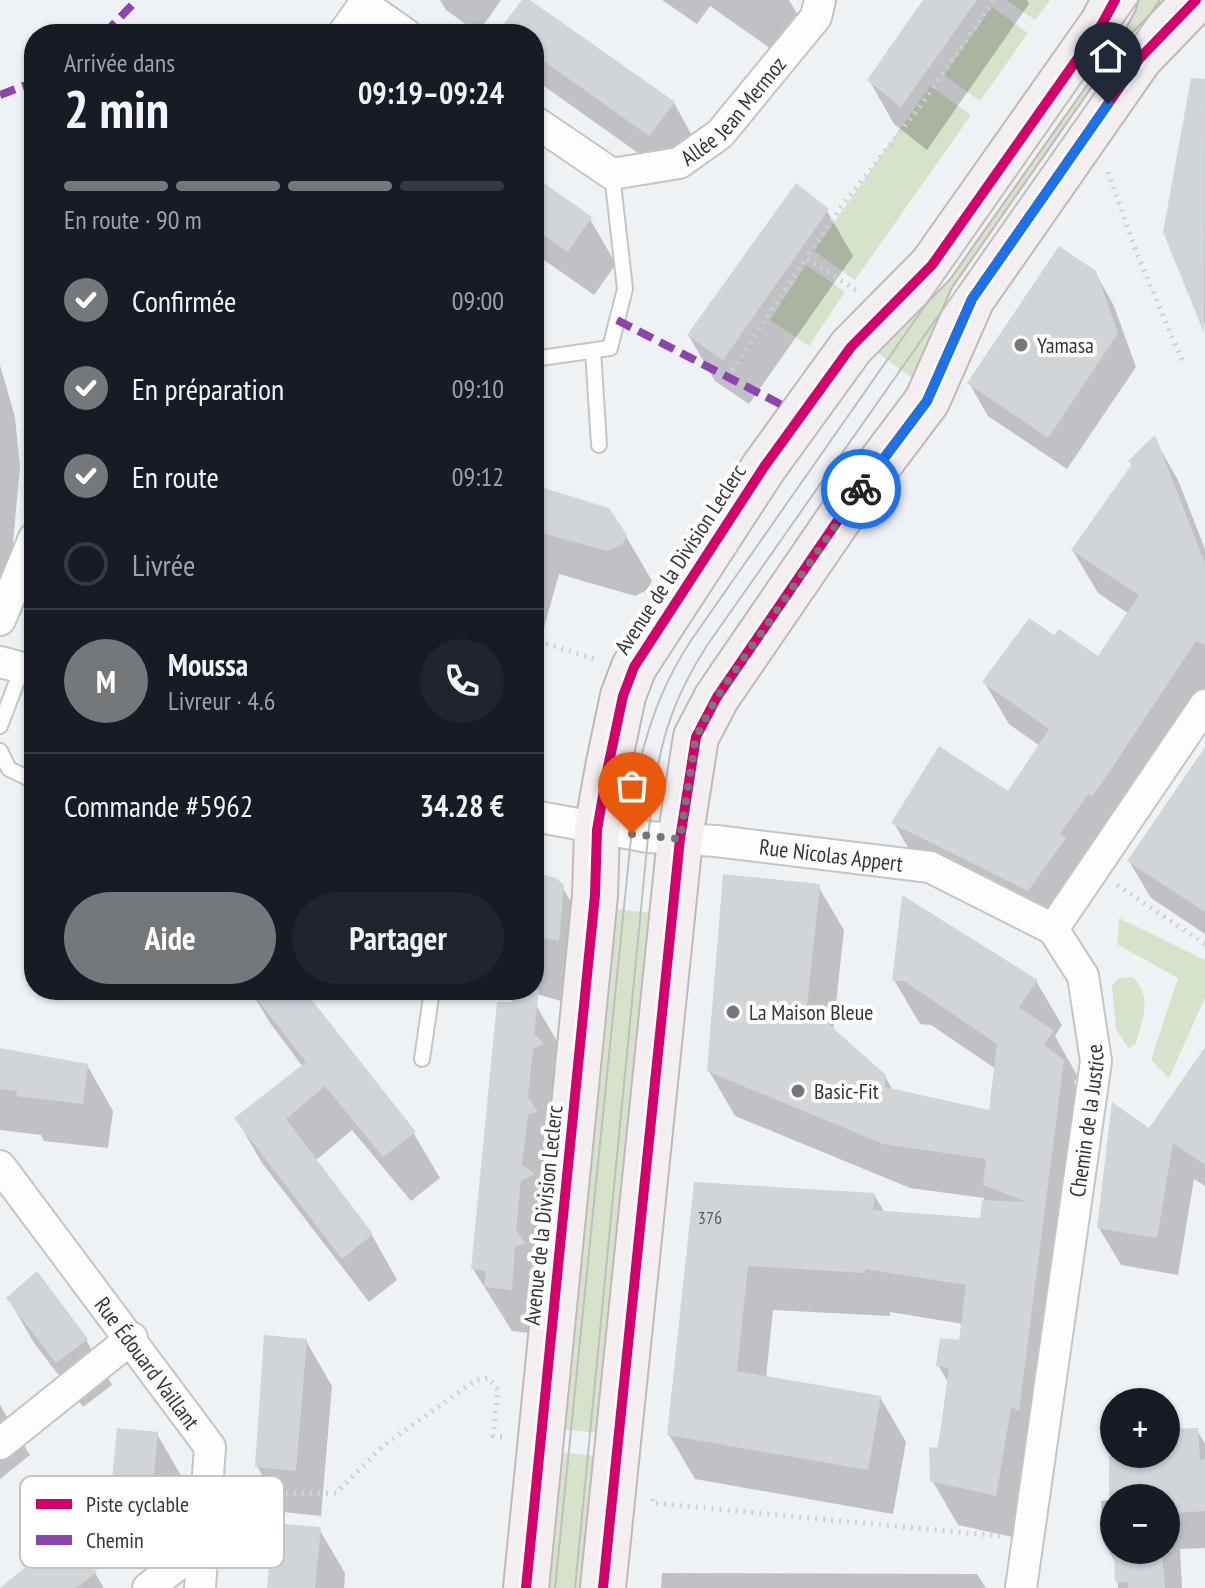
<!DOCTYPE html>
<html lang="fr">
<meta charset="utf-8">
<style>
body{margin:0;font-family:"PT Sans Narrow",sans-serif;background:#20242c;color:#f1f3f6;height:100vh;display:flex;flex-direction:column;font-size:30px;white-space:nowrap}
*{box-sizing:border-box;margin:0}
p{font-size:26px;color:#9ea1a6}
.icon{flex:none;width:44px;height:44px;fill:none;stroke:currentColor;stroke-width:2;stroke-linecap:round;stroke-linejoin:round}
.map{position:relative;flex:1;overflow:hidden}
.details{position:absolute;left:24px;top:24px;width:520px;height:976px;display:flex;flex-direction:column;background:#171b24;border-radius:32px;box-shadow:0 2px 6px #0004}
.details>*{flex:none}
.fabs{position:absolute;left:1100px;top:1388px;display:grid;gap:16px}
.fabs a{display:grid;place-items:center;width:80px;height:80px;border-radius:50%;background:#171b24;box-shadow:0 2px 6px #0004;font-size:40px}
.pin{position:absolute;display:grid;place-items:center;width:68px;height:68px;color:#fff;margin:-82px -34px;border-radius:50% 50% 50% 0;rotate:-45deg;box-shadow:0 0 8px #0007}
.pin .icon{rotate:45deg}
.courier{position:absolute;display:grid;place-items:center;width:80px;height:80px;margin:-40px;border:6px solid #1a73e8;border-radius:50%;background:#fff;color:#222;box-shadow:0 2px 10px #0007}
.head em{font-style:normal;font-weight:800}
.head div{display:flex;flex-direction:column-reverse}
.head{display:flex;align-items:center;justify-content:space-between;height:136px;padding:0 40px}
h1{font-size:52px;font-weight:800;line-height:60px}
.bar{display:grid;grid-template-columns:repeat(4,1fr);gap:12px 8px;align-content:center;height:96px;padding:0 40px}
.bar i{height:10px;border-radius:6px;background:#363941}
.bar .active{background:#75787a}
.bar p{grid-column:span 4}
.line{display:flex;align-items:center;gap:20px;padding:0 40px;border-top:2px solid #363941}
.line div{flex:1}
.round{display:grid;place-items:center;flex:none;width:84px;height:84px;border-radius:42px;background:#20242c}
ol{padding:0 40px;list-style:none}
li{display:flex;align-items:center;gap:24px;height:88px}
li p{margin-inline-start:auto}
li .icon{padding:8px;border-radius:50%;background:#75787a;color:#fff;stroke-width:4}
li:last-child{color:#9ea1a6}
li i{width:44px;height:44px;border:4px solid #363941;border-radius:50%}
.button{display:flex;gap:16px;margin-top:auto;padding:16px 40px}
.button a{flex:1;height:92px;border-radius:48px;background:#75787a;color:#fff;font-size:32px;font-weight:800;line-height:92px;text-align:center}
.button a+a{background:#20242c;color:#f1f3f6}
.map>svg:first-child{display:block}
.green{fill:#d6e2c9}
.shadow{fill:#0003;fill-rule:evenodd}
.building{fill:#d2d5d7}
.lines{fill:none;stroke-linecap:round;stroke-linejoin:round}
.service-casing{stroke:#c3c5c7;stroke-width:18}
.minor-casing{stroke:#c3c5c7;stroke-width:34}
.primary-casing{stroke:#c1b8bb;stroke-width:48}
.path{stroke:#cfd1d1;stroke-width:5;stroke-dasharray:2 6;stroke-linecap:butt}
.service{stroke:#fdfdfe;stroke-width:14}
.minor{stroke:#fdfdfe;stroke-width:30}
.primary{stroke:#f3eeef;stroke-width:44}
.tram{stroke:#bfbfbf;stroke-width:2}
.quiet{stroke:#8e44ad;stroke-width:8;stroke-dasharray:16 8;stroke-linecap:butt}
.cycleway-casing{stroke:#fff;stroke-width:15}
.cycleway{stroke:#d6006c;stroke-width:10}
.done{stroke:#75787a;stroke-width:8;stroke-dasharray:0 14.4}
.route{stroke:#1a73e8;stroke-width:10}
.poi-dot{fill:#75787a;stroke:#fff;stroke-width:3}
.labels{text-anchor:middle;stroke-width:8;stroke-linejoin:round;paint-order:stroke}
.number-label{font-size:18px;fill:#5b5e60}
.street-label{font-size:22px;fill:#333638;stroke:#fff}
.poi-label{font-size:22px;fill:#333638;stroke:#fff;text-anchor:start}
.key{fill:#fff;stroke:#c2c3c3;stroke-width:2}
.key-label{font-size:22px;fill:#333638}
</style>
<div class="map">
<svg width="1205" height="1588" viewBox="0 0 1205 1588">
<rect width="100%" height="100%" fill="#eff2f5"/>
<path class="green" d="M1006 0H1050L1035 20Z
M1124 0H1179L923 386 866 344Z
M992 7 1028 33 980 101 944 75Z
M930 86 971 115 855 280 814 251Z
M806 265 845 292 809 346 770 320Z
M604 908 661 914 608 1434 551 1428Z
M1119 918 1205 960V998L1169 1078 1151 1060 1178 978 1117 944Z
M1132 977C1153 994 1143 1022 1135 1045L1128 1048 1116 1029 1112 985 1119 978Z
M548 1451 606 1457 593 1588H535Z"/>
<path class="shadow" d="M440 0H501L478 33 446 10Z
M525 0 674 103 699 148 676 180 534 79V34H504Z
M662 0H789L802 22 778 54 710 6 697 24Z
M925 0H1027L1029 4 927 150 894 124 869 80Z
M1205 92V324L1195 306 1188 106Z
M534 179 590 219 616 264 594 295 534 253Z
M827 211 853 256 749 404 715 381 689 336Z
M1095 272 1114 306 1136 367 1067 469 988 416 969 383Z
M0 365 15 417 20 467 13 543 4 578 0 577Z
M1154 438 1178 480 1205 549V705L1053 933 918 865 894 823 1008 793 1040 746 1009 724 984 682 1055 638 1099 659 1129 614 1098 593 1073 551 1133 467 1130 462Z
M545 490 626 536 652 581 647 590 635 596 559 574 540 642 534 640V501Z
M34 739V778L26 765Z
M1205 750V934L1151 898 1129 861Z
M534 875 562 887 583 922 578 975 564 972 561 1001 522 990H534Z
M818 886 844 930 833 1031 885 1076 893 1091 991 1112 996 1069 931 1025 920 1024 894 980 1036 981 1062 1025 1055 1036 1078 1077 1074 1082 1088 1106 1021 1539 958 1525 932 1480 949 1384 938 1365 960 1342 963 1324 890 1312V1316L773 1310 766 1378 880 1397 906 1442 893 1514 695 1479 669 1435 696 1184 874 1195 885 1213 982 1220 984 1198 910 1188 735 1116 709 1071Z
M250 990H302L414 1134 440 1178 411 1201 352 1130 315 1161 372 1235 397 1280 369 1302 262 1163 236 1118 303 1067 270 1023Z
M536 1005 562 1050 537 1334 512 1331 473 1269Z
M0 1050 87 1065 113 1111 108 1148 44 1141 41 1135 0 1130Z
M1205 1050V1186L1194 1179 1178 1275 1121 1265 1099 1228 1150 1131Z
M8 1298 86 1340 112 1385 83 1407 34 1343Z
M306 1341 332 1386 321 1516 283 1512 257 1466Z
M0 1405 30 1455 0 1479Z
M1197 1430 1205 1444V1548L1180 1549 1182 1588H1118L1117 1565 1103 1541 1101 1501 1111 1500V1458L1154 1454 1174 1458ZM1114 1498H1166V1550H1114Z
M157 1434 183 1479 175 1560 137 1556 111 1511Z
M319 1529 345 1573 344 1588H269Z
M95 1573 104 1588H1Z
M662 1573 977 1574 986 1588H661Z"/>
<path class="building" d="M522 0H530L675 102 649 136 534 54V34H496Z
M923 0H977L901 107 867 80Z
M1191 78 1205 79 1204 333 1163 232Z
M534 176 592 217 568 252 534 228Z
M796 183 829 209 723 360 687 335Z
M1059 246 1096 271 1118 333 1048 438 967 383Z
M1155 435 1205 564V645L1196 641 1106 777 1092 796 1088 794 1060 834 1066 838 1028 891 891 823 939 746 1008 791 1049 729 982 682 1029 618 1054 635 1059 629 1098 656 1139 595 1071 550 1132 464 1128 461Z
M544 488 609 508 627 535 622 545 608 551 534 531Z
M1205 747V912L1127 861Z
M534 872 556 878 564 885 559 941 534 936Z
M723 874 820 884 807 1005 886 1075 885 1087 989 1110 997 1044 904 981H892L902 895 1038 980 1019 1007 1054 1031 1044 1045 1064 1060 1019 1411 1011 1407 996 1496 930 1481 929 1447 938 1448 949 1368 936 1366 940 1338 959 1340 966 1285 865 1269V1273L748 1266 737 1371 881 1396 868 1470 667 1435 694 1182 875 1193 873 1210 980 1218 982 1200 1026 1202 983 1185 986 1159 883 1144 707 1071Z
M250 990H304L416 1132 383 1157 325 1086 286 1119 373 1234 342 1259 234 1118 306 1062Z
M513 990H539L534 1034 544 1044 533 1049 528 1097 538 1112 528 1114 522 1165 535 1174 521 1181 516 1230 526 1244 515 1246 512 1290 484 1287 486 1271 471 1269 497 1002H512Z
M1205 1047V1165L1173 1143 1157 1238 1097 1228 1112 1102 1149 1128Z
M0 1048 88 1064 83 1104 16 1096 17 1091 0 1089Z
M37 1271 88 1339 56 1363 6 1298Z
M264 1335 307 1339 296 1471 255 1467Z
M117 1428 158 1432 150 1516 109 1511Z
M1198 1428 1200 1460 1205 1459V1511L1166 1514V1498H1109V1456L1172 1454 1171 1429Z
M273 1523 321 1527 315 1588H267Z
M67 1533 97 1572 76 1588H0Z
M1114 1550H1162L1165 1588H1128V1582H1115Z"/>
<g class="lines">
<defs>
<path id="service" d="M593 351 599 445
M534 359 610 348 625 289 612 174
M0 726 22 668
M0 751 9 769 34 781
M422 1059 432 990"/>
<g id="minor">
<path d="M364 5 406 34"/>
<path d="M343 34 367 0"/>
<path id="s1" d="M534 121 612 174 679 163 720 134 816 17 820 0"/>
<path d="M0 620 34 538"/>
<path d="M0 662 34 671"/>
<path id="s2" d="M534 816 648 837 716 841 930 867 1053 929"/>
<path d="M1053 929 1205 705"/>
<path id="s3" d="M0 1166 210 1447 200 1588"/>
<path d="M0 1444 132 1338"/>
<path d="M148 1588 204 1544"/>
<path id="s4" d="M1021 1588 1096 1061 1083 976 1053 929"/>
</g>
<path id="primary" d="M526 1588 595 895 597 830 608 767 623 696 634 667 764 467 851 347 932 265 1102 24 1115 0
M603 1588 680 839 696 737 717 697 845 510 927 401 972 299 1140 58 1196 0"/>
</defs>
<use href="#service" class="service-casing"/>
<use href="#minor" class="minor-casing"/>
<use href="#primary" class="primary-casing"/>
<path class="path" d="M1108 172 1137 254 1184 365
M856 290 806 258 844 203 919 108 994 0
M34 317 29 328 34 354
M728 377 806 258
M534 656 538 641 598 660
M1117 885 1205 944
M238 1493H336L383 1446 476 1380 489 1378 498 1390 493 1436 506 1437
M653 1499 652 1503 1000 1536"/>
<use href="#service" class="service"/>
<use href="#minor" class="minor"/>
<use href="#primary" class="primary"/>
<path class="tram" d="M555 1588 638 769C650 720 664 681 692 639L1139 0
M575 1588 648 837C657 759 663 715 706 647L1160 0"/>
<path class="quiet" d="M104 34 137 0
M0 95 34 82
M617 320 786 407"/>
<defs>
<path id="cycleway" d="M526 1588 595 895 597 830 608 767 623 696 634 667 764 467 851 347 932 265 1102 24 1115 0
M603 1588 680 839 696 737 717 697 845 510 927 401 972 299 1140 58 1196 0"/>
</defs>
<use href="#cycleway" class="cycleway-casing"/>
<use href="#cycleway" class="cycleway"/>
</g>
<g class="lines">
<path class="done" d="M632 834 680 839 696 737 717 697 861 489"/>
<path class="route" d="M861 489 927 401 972 299 1108 104"/>
</g>
<g class="poi-dot">
<circle cx="1021" cy="345" r="8"/>
<circle cx="733" cy="1012" r="8"/>
<circle cx="798" cy="1091" r="8"/>
</g>
<g class="labels">
<g class="number-label">
<text x="710" y="1224">376</text>
</g>
<g class="street-label">
<text dy="8" stroke="none"><textPath href="#s1" startOffset="238">Allée Jean Mermoz</textPath></text>
<text transform="translate(680 559) rotate(-57)" y="8">Avenue de la Division Leclerc</text>
<text dy="8" stroke="none"><textPath href="#s2" startOffset="300">Rue Nicolas Appert</textPath></text>
<text dy="8" stroke="none"><textPath href="#s4" startOffset="472">Chemin de la Justice</textPath></text>
<text transform="translate(543 1215) rotate(-84)" y="8">Avenue de la Division Leclerc</text>
<text dy="8" stroke="none"><textPath href="#s3" startOffset="246">Rue Édouard Vaillant</textPath></text>
</g>
<g class="poi-label">
<text x="1037" y="353">Yamasa</text>
<text x="749" y="1020">La Maison Bleue</text>
<text x="814" y="1099">Basic-Fit</text>
</g>
</g>
<rect x="20" y="1476" width="264" height="92" rx="12" class="key"/>
<rect x="36" y="1499" width="36" height="10" fill="#d6006c"/>
<rect x="36" y="1535" width="36" height="10" fill="#8e44ad"/>
<g class="key-label">
<text x="86" y="1512">Piste cyclable</text>
<text x="86" y="1548">Chemin</text>
</g>
</svg>
<div class="fabs">
<a>+</a>
<a>−</a>
</div>
<div class="pin" style="left:632px;top:834px;background:#ea580c"><svg class="icon" aria-label="bag" viewBox="0 0 24 24"><path d="M5 8h14l-1 12H6zM9 8a3 3 0 0 1 6 0"/></svg></div>
<div class="pin" style="left:1108px;top:104px;background:#1f2937"><svg class="icon" aria-label="home" viewBox="0 0 24 24"><path d="M3 11l9-7 9 7M6 9v11h12V9"/></svg></div>
<div class="courier" style="left:861px;top:489px"><svg class="icon" aria-label="bike" viewBox="0 0 24 24"><circle cx="6" cy="16" r="4"/><circle cx="18" cy="16" r="4"/><path d="M6 16l4-8h5l3 8M10 8l3 8H6M13 5h3"/></svg></div>
<section class="details">
<div class="head"><div><h1>2 min</h1><p>Arrivée dans</p></div><em>09:19–09:24</em></div>
<div class="bar"><i class="active"></i><i class="active"></i><i class="active"></i><i></i><p>En route · 90 m</p></div>
<ol>
<li><svg class="icon" aria-label="check" viewBox="0 0 24 24"><path d="M5 12l5 5 9-10"/></svg>Confirmée<p>09:00</p></li>
<li><svg class="icon" aria-label="check" viewBox="0 0 24 24"><path d="M5 12l5 5 9-10"/></svg>En préparation<p>09:10</p></li>
<li><svg class="icon" aria-label="check" viewBox="0 0 24 24"><path d="M5 12l5 5 9-10"/></svg>En route<p>09:12</p></li>
<li><i></i>Livrée</li>
</ol>
<div class="line" style="height:144px"><b class="round" style="background:#75787a;color:#fff">M</b><div><b>Moussa</b><p>Livreur · 4.6</p></div><a class="round"><svg class="icon" aria-label="phone" viewBox="0 0 24 24"><path d="M5 4h4l2 5-3 2q2 4 5 5l2-3 5 2v4C11 20 4 13 5 4z"/></svg></a></div>
<div class="line" style="height:104px"><div>Commande #5962</div><b>34.28 €</b></div>
<div class="button"><a>Aide</a><a>Partager</a></div>
</section>
</div>
